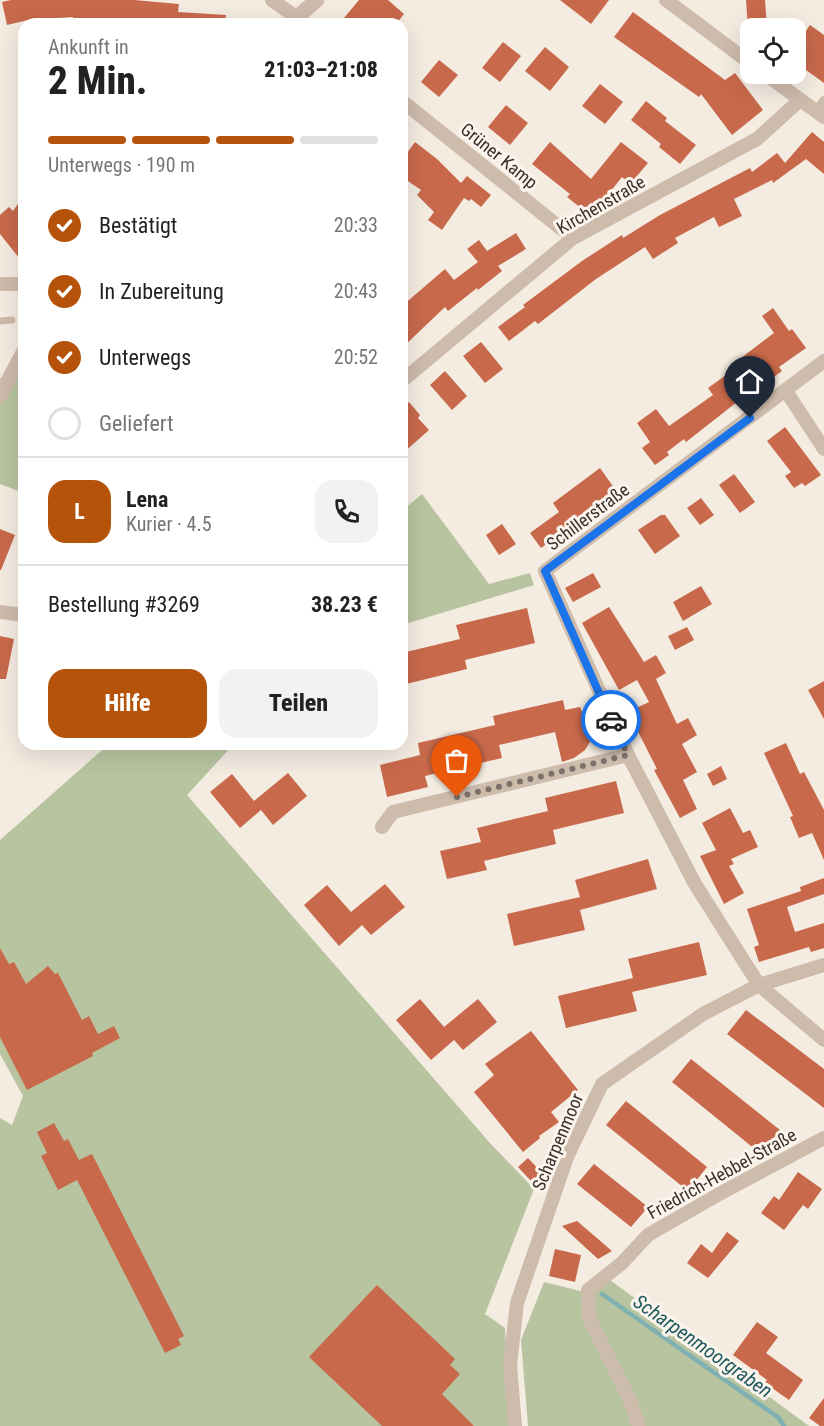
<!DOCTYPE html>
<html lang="de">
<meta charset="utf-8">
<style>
body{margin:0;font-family:"Roboto Condensed",sans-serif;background:#f2f2f2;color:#222;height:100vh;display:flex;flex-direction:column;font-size:22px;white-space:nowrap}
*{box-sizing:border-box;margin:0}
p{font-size:20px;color:#767676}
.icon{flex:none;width:33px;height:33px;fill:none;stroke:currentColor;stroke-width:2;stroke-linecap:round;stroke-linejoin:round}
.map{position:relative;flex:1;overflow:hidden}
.sheet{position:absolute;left:18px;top:18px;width:390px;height:732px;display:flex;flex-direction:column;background:#fff;border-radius:18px;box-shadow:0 6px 24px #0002}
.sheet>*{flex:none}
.controls{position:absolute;left:740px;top:18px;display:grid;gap:12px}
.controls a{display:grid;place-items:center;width:66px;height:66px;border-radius:12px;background:#fff;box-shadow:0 6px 24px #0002;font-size:30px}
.pin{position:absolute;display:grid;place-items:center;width:51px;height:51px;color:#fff;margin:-62px -26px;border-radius:50% 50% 50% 0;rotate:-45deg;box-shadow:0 0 6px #0007}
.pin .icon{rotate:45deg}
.courier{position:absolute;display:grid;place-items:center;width:60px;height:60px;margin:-30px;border:4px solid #1a73e8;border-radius:50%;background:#fff;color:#222;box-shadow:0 2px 8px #0007}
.head em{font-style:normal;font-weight:800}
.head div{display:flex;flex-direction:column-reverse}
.head{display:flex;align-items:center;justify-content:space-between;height:102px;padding:0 30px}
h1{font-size:39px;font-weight:800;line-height:45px}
.bar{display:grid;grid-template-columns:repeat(4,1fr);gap:9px 6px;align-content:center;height:72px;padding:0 30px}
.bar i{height:8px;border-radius:4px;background:#e0e0e0}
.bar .current{background:#b45309}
.bar p{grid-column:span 4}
.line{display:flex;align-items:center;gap:15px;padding:0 30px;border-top:2px solid #e0e0e0}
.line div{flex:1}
.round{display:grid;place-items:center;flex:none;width:63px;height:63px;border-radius:18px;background:#f2f2f2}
ol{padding:0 30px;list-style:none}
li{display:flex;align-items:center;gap:18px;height:66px}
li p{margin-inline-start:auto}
li .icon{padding:6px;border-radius:50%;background:#b45309;color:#fff;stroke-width:4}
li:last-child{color:#767676}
li i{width:33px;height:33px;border:3px solid #e0e0e0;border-radius:50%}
.cta{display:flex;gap:12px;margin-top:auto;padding:12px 30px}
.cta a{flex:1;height:69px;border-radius:18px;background:#b45309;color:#fff;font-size:24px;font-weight:800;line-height:69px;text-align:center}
.cta a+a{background:#f2f2f2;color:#222}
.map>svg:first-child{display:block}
.green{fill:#b8c4a0}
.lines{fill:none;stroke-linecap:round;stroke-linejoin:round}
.stream{stroke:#7fb0b2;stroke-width:4.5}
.building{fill:#c8694b}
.service{stroke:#cdbbac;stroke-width:7}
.pedestrian{stroke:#cdbbac;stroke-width:10}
.minor{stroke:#cdbbac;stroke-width:14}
.tertiary{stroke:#cdbbac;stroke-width:15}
.done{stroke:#7c716b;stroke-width:6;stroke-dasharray:0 10.8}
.route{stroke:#1a73e8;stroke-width:8}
.labels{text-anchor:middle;stroke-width:6;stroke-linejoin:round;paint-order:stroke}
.street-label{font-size:18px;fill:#3b302b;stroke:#fbf5ee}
.water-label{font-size:20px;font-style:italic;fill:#1f5a5e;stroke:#fbf5ee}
</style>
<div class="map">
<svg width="824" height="1426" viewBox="0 0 824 1426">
<rect width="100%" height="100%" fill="#f4ebe1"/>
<path class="green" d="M0 378 24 379V493L0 484Z
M422 494 489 584 530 573 534 585 402 625V511Z
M109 744H234L187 795 489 1142 534 1189 485 1314 505 1328 511 1426H0V1118L12 1125 23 1096 0 1054V840Z
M610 1280 809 1426H528L521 1340 544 1282 592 1294Z"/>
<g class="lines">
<path class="stream" d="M602 1294 779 1418 784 1426"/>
</g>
<path class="building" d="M11 0H134L179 4 178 12 226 15 225 24H73V17L28 20 7 25 2 2Z
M359 0H388L404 14 396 24H339Z
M560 0H609L591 24Z
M746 0H765L767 28H748Z
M633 12 725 80 735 73 763 110 732 135 701 94 699 97 614 37Z
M810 25 824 35V83L795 62V47Z
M503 42 521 56 500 82 482 68Z
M545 47 569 67 550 91 525 71Z
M439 60 458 75 439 97 421 82Z
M600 84 623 102 605 124 582 106Z
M646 101 667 118 665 121 696 145 680 164 659 147 661 144 631 120Z
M506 105 528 123 510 145 488 127Z
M812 132 824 142V174L806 159 773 183 772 180 734 199 742 216 719 227 714 217 675 238 678 243 653 259 645 247 596 279 538 324 535 321 509 341 498 327 525 307 523 305 582 261 622 235 623 238 660 215 750 168 752 172 777 153 785 163Z
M415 142 437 159 461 183 467 176 491 195 481 207 471 199 469 201 464 198 442 230 428 220 434 212 417 195 421 190 402 177V160Z
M550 142 591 179 621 142 648 163 630 184 622 177 591 216 567 197 570 194 532 164Z
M24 195V264L0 234V215L9 207 13 211Z
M516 233 526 249 498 266 502 271 478 290 477 288 448 311 445 307 402 348V306L445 269 454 280 478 262 467 249 479 240 487 251Z
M773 308 789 331 792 329 806 348 779 367 782 371 762 386 760 384 686 442 684 439 667 452 669 455 655 465 642 448 650 442 637 423 656 409 669 426 713 395 708 388 744 362 741 358 774 333 762 316Z
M481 342 503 369 485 383 463 356Z
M445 371 467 396 452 410 430 385Z
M409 402 420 415 418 418 429 430 402 454V408Z
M785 427 821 475 805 486 802 483 794 488 785 476 791 472 767 441Z
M600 468 617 492 588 511 590 514 541 548 530 533 559 512 553 503Z
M734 474 755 502 740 513 719 485Z
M701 498 714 515 700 525 687 508Z
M661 515H665L680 536 655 554 638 530Z
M502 524 516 544 499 555 486 535Z
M0 529 15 535 1 570H0Z
M593 573 601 587 573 602 565 588Z
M701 586 712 604 683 621 673 602Z
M609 607 644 662 656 655 666 673 656 679 677 724 688 718 697 735 682 744 697 772 683 780 697 809 680 818 654 770 657 769 628 712 649 702 637 680 619 690 582 623Z
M527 608 535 643 465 660 467 669 402 685V653L460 639 456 625Z
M687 627 694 640 675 650 668 636Z
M0 636 14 639 6 679H0Z
M824 681V719L808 690Z
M563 700 565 710 580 707 590 729 591 740 585 750 574 758 562 762 555 732 499 745 502 758 425 776 428 787 387 797 380 765 420 755 418 743 495 725 493 716Z
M786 743 800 774 804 772 824 810V860L812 833 799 838 790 817 793 816 764 753Z
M721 766 727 779 713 786 707 774Z
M288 773 307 796 273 825 261 810 240 828 210 792 232 774 254 801Z
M616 781 624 813 553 830 556 844 484 861 487 870 447 879 440 851 481 842 477 828 548 811 545 798Z
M730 808 743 833 750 830 758 847 731 859 734 864 729 866 744 893 724 904 700 856 716 850 702 823Z
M648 859 657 889 580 910 585 930 514 946 507 914 580 897 575 880Z
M824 878V894L787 907 795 932 824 923V948L811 952 809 947 759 962 754 947 759 945 747 909 801 891 800 887Z
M385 884 405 907 371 935 362 925 339 946 304 905 327 885 351 912Z
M699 942 707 975 632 992 637 1011 566 1028 558 996 633 978 628 959Z
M0 948 9 964 14 962 26 984 48 966 55 974 58 973 82 1020 89 1016 98 1034 114 1026 120 1038 92 1053 93 1056 27 1090 0 1037Z
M420 999 444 1027 478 999 497 1022 463 1050 454 1040 431 1060 396 1020Z
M746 1010 824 1069V1108L727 1034Z
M531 1031 578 1090 551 1112 559 1122 539 1136 540 1138 523 1152 474 1092 494 1075 485 1064Z
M691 1059 780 1130 761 1154 672 1082Z
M626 1101 707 1167 688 1191 606 1125Z
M54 1123 64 1141 68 1139 79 1160 92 1154 184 1336 178 1339 181 1345 165 1353 77 1180 58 1190 41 1156 47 1153 37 1132Z
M528 1158 542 1173 532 1182 518 1167Z
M594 1164 648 1207 631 1227 577 1184Z
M798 1172 822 1189 808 1209 803 1205 784 1230 761 1213 774 1196 779 1200Z
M577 1221 612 1251 598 1259 562 1226Z
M727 1232 739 1241 708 1278 687 1263 701 1244 712 1253Z
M555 1249 581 1255 575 1282 549 1276Z
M377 1285 455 1359 450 1365 460 1374 442 1394 474 1426H382L309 1357Z
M757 1322 778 1337 766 1353 803 1380 789 1400 765 1383 767 1380 733 1355Z
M824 1398V1426H820L809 1418Z"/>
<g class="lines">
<path class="service" d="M0 321 12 320"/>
<path class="pedestrian" d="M816 112 824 101"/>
<path class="minor" d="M272 0 306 24
M666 0 750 63
M765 74 824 117
M402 101 573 238
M0 284H24
M824 361 545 571 628 755 695 884 759 985 824 1040
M402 381 573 238 757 139 800 100
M786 391 824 449
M0 612 24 615
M382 827 393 812 628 755
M515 1426 510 1365 517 1303 567 1157 602 1084 703 1014 759 985 824 965
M639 1426 628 1396 589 1318 588 1290 622 1263 648 1235 719 1194 824 1138"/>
<path class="tertiary" d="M289 24 317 0
M0 396 24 351"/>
</g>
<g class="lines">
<path class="done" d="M457 797 628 755 611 720"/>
<path class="route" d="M611 720 545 571 750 418"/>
</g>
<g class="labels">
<g class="street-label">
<text transform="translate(499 156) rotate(39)" y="6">Grüner Kamp</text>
<text transform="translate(601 205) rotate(-30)" y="6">Kirchenstraße</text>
<text transform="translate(588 517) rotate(-37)" y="6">Schillerstraße</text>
<text transform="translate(558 1142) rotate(-67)" y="6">Scharpenmoor</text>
<text transform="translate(722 1174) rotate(-29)" y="6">Friedrich-Hebbel-Straße</text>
</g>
<g class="water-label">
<text transform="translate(703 1346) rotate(35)" y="7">Scharpenmoorgraben</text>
</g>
</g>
</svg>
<div class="controls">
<a><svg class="icon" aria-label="locate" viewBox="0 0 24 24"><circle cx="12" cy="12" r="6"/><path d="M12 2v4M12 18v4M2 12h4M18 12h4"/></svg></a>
</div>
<div class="pin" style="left:457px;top:797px;background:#ea580c"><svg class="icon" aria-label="bag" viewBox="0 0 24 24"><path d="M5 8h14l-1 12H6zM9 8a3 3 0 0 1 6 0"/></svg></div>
<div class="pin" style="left:750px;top:418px;background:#1f2937"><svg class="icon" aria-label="home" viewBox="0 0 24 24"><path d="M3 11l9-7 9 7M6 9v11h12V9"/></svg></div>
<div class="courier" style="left:611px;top:720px"><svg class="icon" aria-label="car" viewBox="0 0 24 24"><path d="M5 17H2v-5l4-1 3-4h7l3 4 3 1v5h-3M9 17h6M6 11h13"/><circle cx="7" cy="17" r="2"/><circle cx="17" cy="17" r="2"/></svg></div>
<section class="sheet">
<div class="head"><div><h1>2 Min.</h1><p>Ankunft in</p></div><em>21:03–21:08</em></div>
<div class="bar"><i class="current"></i><i class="current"></i><i class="current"></i><i></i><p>Unterwegs · 190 m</p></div>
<ol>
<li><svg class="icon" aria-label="check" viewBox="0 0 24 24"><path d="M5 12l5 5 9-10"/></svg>Bestätigt<p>20:33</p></li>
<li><svg class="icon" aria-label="check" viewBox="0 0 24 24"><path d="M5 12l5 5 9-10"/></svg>In Zubereitung<p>20:43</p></li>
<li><svg class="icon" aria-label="check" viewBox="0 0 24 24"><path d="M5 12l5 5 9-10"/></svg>Unterwegs<p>20:52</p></li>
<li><i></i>Geliefert</li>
</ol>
<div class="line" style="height:108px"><b class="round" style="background:#b45309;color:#fff">L</b><div><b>Lena</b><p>Kurier · 4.5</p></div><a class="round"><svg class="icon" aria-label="phone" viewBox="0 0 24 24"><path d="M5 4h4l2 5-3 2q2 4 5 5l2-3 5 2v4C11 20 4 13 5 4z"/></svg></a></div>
<div class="line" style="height:78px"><div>Bestellung #3269</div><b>38.23 €</b></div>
<div class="cta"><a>Hilfe</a><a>Teilen</a></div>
</section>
</div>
